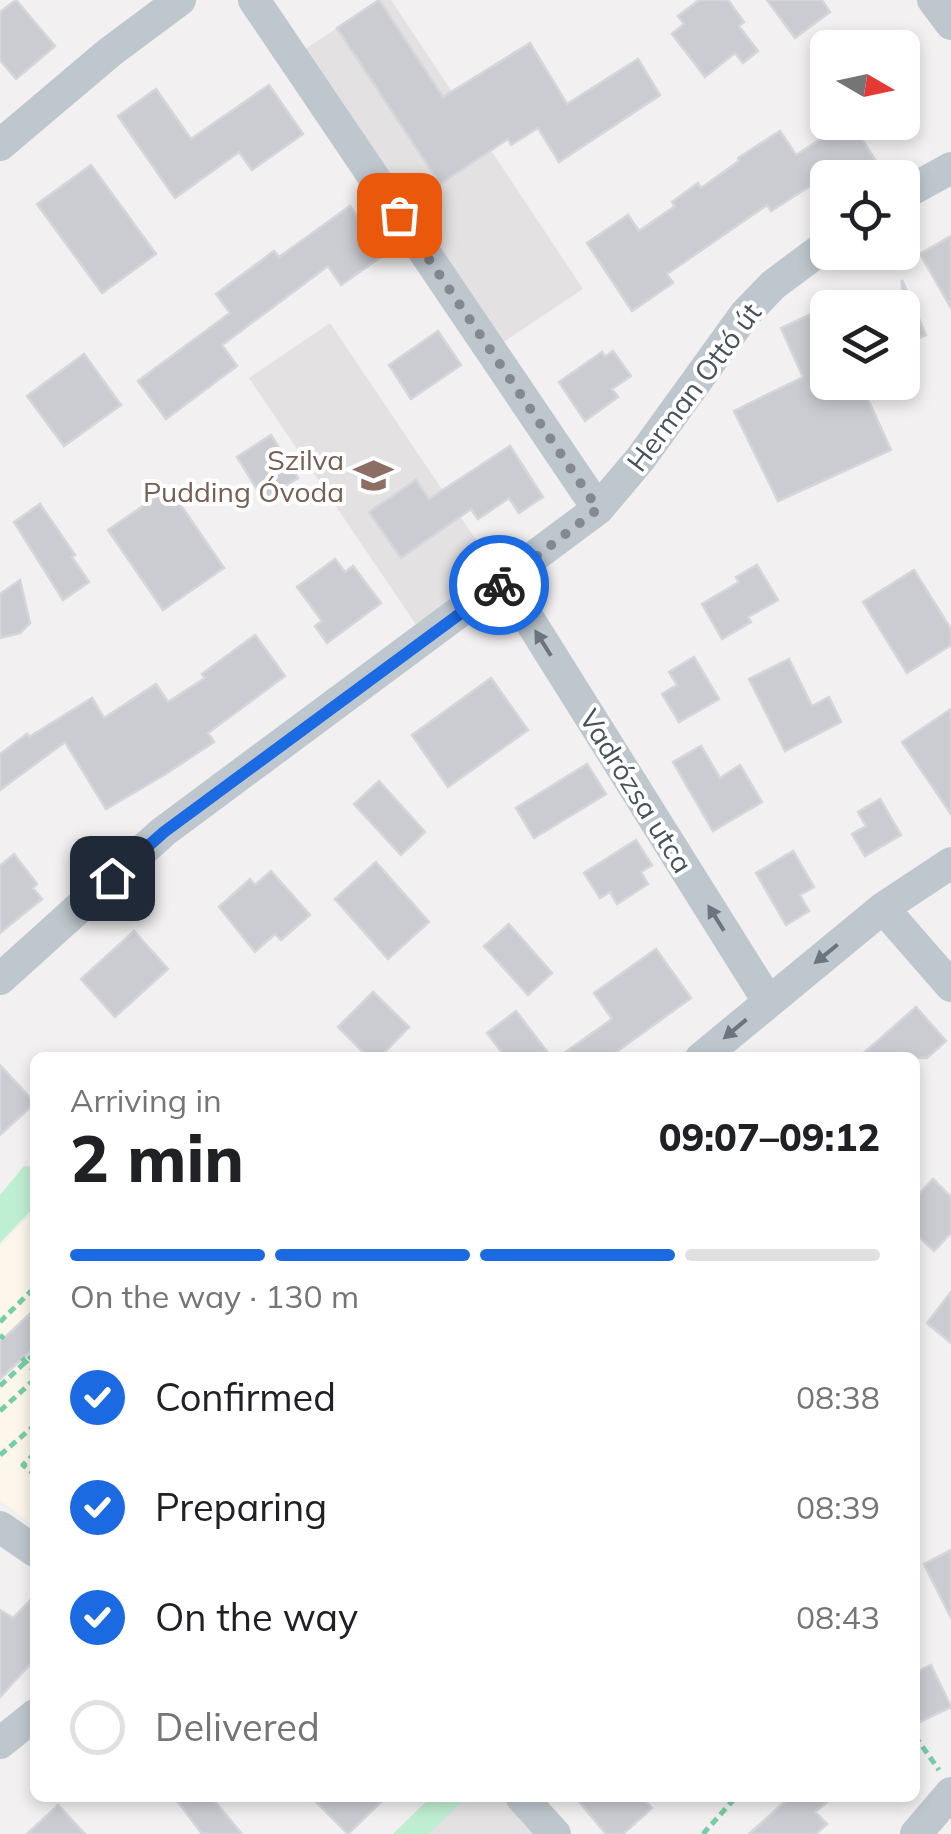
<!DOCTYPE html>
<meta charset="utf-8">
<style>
body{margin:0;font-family:Mulish,sans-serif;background:#f6f6f6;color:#202124;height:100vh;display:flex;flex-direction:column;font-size:38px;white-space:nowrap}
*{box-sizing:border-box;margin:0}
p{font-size:32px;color:#757577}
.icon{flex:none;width:55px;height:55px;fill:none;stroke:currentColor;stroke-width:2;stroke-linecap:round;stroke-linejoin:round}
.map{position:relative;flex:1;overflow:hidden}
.sheet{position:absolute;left:30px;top:1052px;width:890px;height:750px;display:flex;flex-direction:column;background:#fff;border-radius:15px;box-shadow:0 5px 15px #0003}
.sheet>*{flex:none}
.needle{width:65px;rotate:99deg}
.buttons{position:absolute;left:810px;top:30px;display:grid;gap:20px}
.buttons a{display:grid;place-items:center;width:110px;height:110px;border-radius:15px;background:#fff;box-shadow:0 5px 15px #0003;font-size:50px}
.pin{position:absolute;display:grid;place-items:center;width:85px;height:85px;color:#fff;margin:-42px;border-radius:20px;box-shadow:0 5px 15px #0006}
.courier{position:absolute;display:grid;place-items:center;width:100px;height:100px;margin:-50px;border:8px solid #1b6ae1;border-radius:50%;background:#fff;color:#222;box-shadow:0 2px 12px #0007}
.summary em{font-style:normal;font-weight:800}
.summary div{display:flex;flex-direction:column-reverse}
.summary{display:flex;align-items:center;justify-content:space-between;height:170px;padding:0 40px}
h1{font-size:65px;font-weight:800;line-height:75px}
.bar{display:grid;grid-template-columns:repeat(4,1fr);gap:15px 10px;align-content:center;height:120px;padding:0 40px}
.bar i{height:12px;border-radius:8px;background:#e0e0e0}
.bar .selected{background:#1b6ae1}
.bar p{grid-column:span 4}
ol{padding:0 40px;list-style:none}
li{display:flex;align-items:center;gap:30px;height:110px}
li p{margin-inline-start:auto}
li .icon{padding:10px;border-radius:50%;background:#1b6ae1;color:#fff;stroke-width:4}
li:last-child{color:#757577}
li i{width:55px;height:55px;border:5px solid #e0e0e0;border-radius:50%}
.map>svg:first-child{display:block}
.commercial{fill:#fcf7ea}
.education{fill:#e3e1e2}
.green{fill:#bfefd3}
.building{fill:#caccd2;stroke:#d4d6db;stroke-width:2.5}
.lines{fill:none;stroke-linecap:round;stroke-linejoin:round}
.path{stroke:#77cda6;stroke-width:5;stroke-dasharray:8 5;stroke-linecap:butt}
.minor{stroke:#bec7ce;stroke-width:32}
.oneway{fill:#6b757f}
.done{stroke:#848990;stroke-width:10;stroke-dasharray:0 18}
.route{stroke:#1b6ae1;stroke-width:12}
.labels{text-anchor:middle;stroke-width:8;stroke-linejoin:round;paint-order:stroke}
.street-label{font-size:28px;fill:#48525d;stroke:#fff}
.education-label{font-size:28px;fill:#785e54;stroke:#fff;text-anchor:end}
</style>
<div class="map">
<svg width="951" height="1834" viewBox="0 0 951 1834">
<rect width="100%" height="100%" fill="#f2f0f0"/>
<path class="commercial" d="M35 1210V1527L0 1500V1246Z"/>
<path class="education" d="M379 0H391L583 289 496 347 301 52Z
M330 323 499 574 419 629 249 378Z
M430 1798H512L546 1834H393Z"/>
<path class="green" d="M24 1166 35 1167V1206L0 1243V1195Z
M430 1798H466L429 1834H393Z"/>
<path class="building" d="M16 0 55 46 16 79 0 60V12Z
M379 0 443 97 530 43 567 104 638 59 660 95 559 162 538 128 511 145 508 139 440 184 337 28Z
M699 0H728L744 22 739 26 758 51 743 63 735 53 705 77 672 34 684 24 678 16Z
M767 0H822L830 12 795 38Z
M269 85 303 134 252 170 239 152 175 198 118 116 156 89 191 139Z
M847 122H888L862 139 879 166 861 178H842L837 169 771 211 767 205 667 274 673 283 632 311 587 243 628 215 639 231 675 206 672 202 698 183 701 188 739 161 738 158 780 131 796 155Z
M91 165 156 254 102 293 37 204Z
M350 206 384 255 341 285 328 266 222 345 237 366 166 419 138 381 230 313 216 294 274 251 279 257Z
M951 236V308L920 254Z
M902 280 926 335 902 345Z
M828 306V382H860L891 450 778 501 734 411 803 377 781 328Z
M438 331 461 365 411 399 389 365Z
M613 351 631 376 612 389 618 397 585 421 559 382 602 352 605 357Z
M84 354 121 405 64 446 27 396Z
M271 435 298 478 263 499 237 457Z
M510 446 543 497 519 513 509 498 478 519 471 509 401 558 369 512 416 480 429 499Z
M169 488 224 568 163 610 108 530Z
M40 504 75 555 72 557 89 582 63 600 14 522Z
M335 559 345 572 353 566 381 603 327 643 315 626 322 621 297 587Z
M757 565 778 600 748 617 751 622 722 639 702 604 739 582 736 577Z
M914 570 951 629V645L907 673 863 602Z
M20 580 30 623 20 633 0 638V594Z
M255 635 285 676 208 733 214 742 164 775 106 809 65 742 0 790V754L27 734 29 737 92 698 104 718 156 684 168 702 205 678 202 674Z
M694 657 719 699 679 722 662 694 677 685 669 672Z
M789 659 812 706 829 697 841 722 785 751 749 679Z
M491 678 528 730 448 787 412 735Z
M951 709V814L902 742Z
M701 746 720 778 740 765 762 802 713 831 673 762Z
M587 764 606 794 534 838 516 808Z
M379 781 425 832 401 855 354 804Z
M880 799 901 835 865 856 852 834 866 826 858 812Z
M636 840 652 865 641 872 648 884 617 904 610 892 600 898 584 873Z
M793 851 814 887 800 895 809 911 786 925 756 873Z
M14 854 37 884 33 888 42 899 0 933V866Z
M376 862 429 922 388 959 335 899Z
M271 871 310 915 281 940 275 934 255 952 219 907 250 879 255 885Z
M509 924 552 973 528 995 484 946Z
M134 931 168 969 115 1017 81 979Z
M656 949 691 998 608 1058H557L612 1019 594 993Z
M373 992 409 1027 379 1058H369L338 1027Z
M916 1007 946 1041 927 1058H858Z
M516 1011 552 1058H506L487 1033Z
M0 1065 35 1103 0 1135Z
M933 1179 951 1197V1233L934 1251 915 1233V1198Z
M951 1292V1343L927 1323Z
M35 1309V1347L0 1379V1342Z
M951 1550V1618L924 1564Z
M35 1595V1659L0 1697V1610L13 1618Z
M931 1665 951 1707 915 1724V1673Z
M175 1798H212L242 1834H202Z
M312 1798H385L348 1834Z
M576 1798H642L652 1808 623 1834H606Z
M789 1798H832L815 1812 827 1824 816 1834H749Z
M58 1805 85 1834H27Z"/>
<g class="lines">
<path class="path" d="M420 201 438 188
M0 1322 31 1291
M0 1335 4 1339
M22 1358 35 1372
M0 1386 35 1353
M0 1411 35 1379
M35 1453 23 1465 35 1475
M0 1455 35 1425
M915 1736 939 1770
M657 1798H660
M703 1834 735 1798"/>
<path class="minor" d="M254 0 598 509
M933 0 951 24
M0 145 110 52 180 0
M902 195 951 168
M505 581 768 1001
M883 908 951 986
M0 979 163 832 598 509 641 458 745 314 773 285 828 244
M701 1058 883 908 951 863
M0 1527 35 1551
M0 1743 35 1715
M522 1798 555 1834
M916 1834 951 1793"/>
</g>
<defs><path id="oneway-solid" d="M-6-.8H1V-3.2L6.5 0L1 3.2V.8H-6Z" transform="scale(2.5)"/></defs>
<g class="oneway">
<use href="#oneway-solid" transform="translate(543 643) rotate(-122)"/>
<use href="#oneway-solid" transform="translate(716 918) rotate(-122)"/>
<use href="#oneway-solid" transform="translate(826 954) rotate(141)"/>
<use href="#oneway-solid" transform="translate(735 1029) rotate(140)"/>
</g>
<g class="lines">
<path class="done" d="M399 215 598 509 499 585"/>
<path class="route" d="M112 878 164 832 499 585"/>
</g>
<defs>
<symbol id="school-bare" viewBox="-9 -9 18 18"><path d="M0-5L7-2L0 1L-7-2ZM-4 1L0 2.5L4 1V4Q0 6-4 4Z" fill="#8d6e63" stroke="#fff" stroke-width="2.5" paint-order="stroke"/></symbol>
</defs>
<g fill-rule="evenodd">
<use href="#school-bare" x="346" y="448" width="55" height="55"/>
</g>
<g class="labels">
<g class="street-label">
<text transform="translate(694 387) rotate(-53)" y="10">Herman Ottó út</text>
<text transform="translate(636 791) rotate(58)" y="10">Vadrózsa utca</text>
</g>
<g class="education-label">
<text x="344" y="470">Szilva<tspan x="344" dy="32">Pudding Óvoda</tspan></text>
</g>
</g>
</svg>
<div class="buttons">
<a><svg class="needle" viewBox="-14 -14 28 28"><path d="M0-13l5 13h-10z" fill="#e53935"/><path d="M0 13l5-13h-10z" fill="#757577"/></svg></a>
<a><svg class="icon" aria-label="locate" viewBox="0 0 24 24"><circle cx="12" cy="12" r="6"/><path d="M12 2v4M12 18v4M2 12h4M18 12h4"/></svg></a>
<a><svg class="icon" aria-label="layers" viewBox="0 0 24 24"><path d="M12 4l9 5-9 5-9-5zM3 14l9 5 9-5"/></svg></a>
</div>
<div class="pin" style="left:399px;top:215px;background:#ea580c"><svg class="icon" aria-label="bag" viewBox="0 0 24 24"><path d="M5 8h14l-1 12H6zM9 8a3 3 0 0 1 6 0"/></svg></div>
<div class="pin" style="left:112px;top:878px;background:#1f2937"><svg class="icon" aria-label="home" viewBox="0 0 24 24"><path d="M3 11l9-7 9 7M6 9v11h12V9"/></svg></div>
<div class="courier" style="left:499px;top:585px"><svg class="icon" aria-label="bike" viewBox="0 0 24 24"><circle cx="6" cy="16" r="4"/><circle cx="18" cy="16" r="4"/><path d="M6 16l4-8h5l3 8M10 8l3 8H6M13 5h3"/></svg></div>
<section class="sheet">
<div class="summary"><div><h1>2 min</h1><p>Arriving in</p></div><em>09:07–09:12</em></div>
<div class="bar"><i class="selected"></i><i class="selected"></i><i class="selected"></i><i></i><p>On the way · 130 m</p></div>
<ol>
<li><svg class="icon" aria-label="check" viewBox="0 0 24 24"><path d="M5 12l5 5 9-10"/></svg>Confirmed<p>08:38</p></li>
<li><svg class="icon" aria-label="check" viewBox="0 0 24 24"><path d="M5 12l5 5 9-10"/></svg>Preparing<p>08:39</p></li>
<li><svg class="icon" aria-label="check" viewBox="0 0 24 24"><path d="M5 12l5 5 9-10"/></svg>On the way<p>08:43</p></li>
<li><i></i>Delivered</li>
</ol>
</section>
</div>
